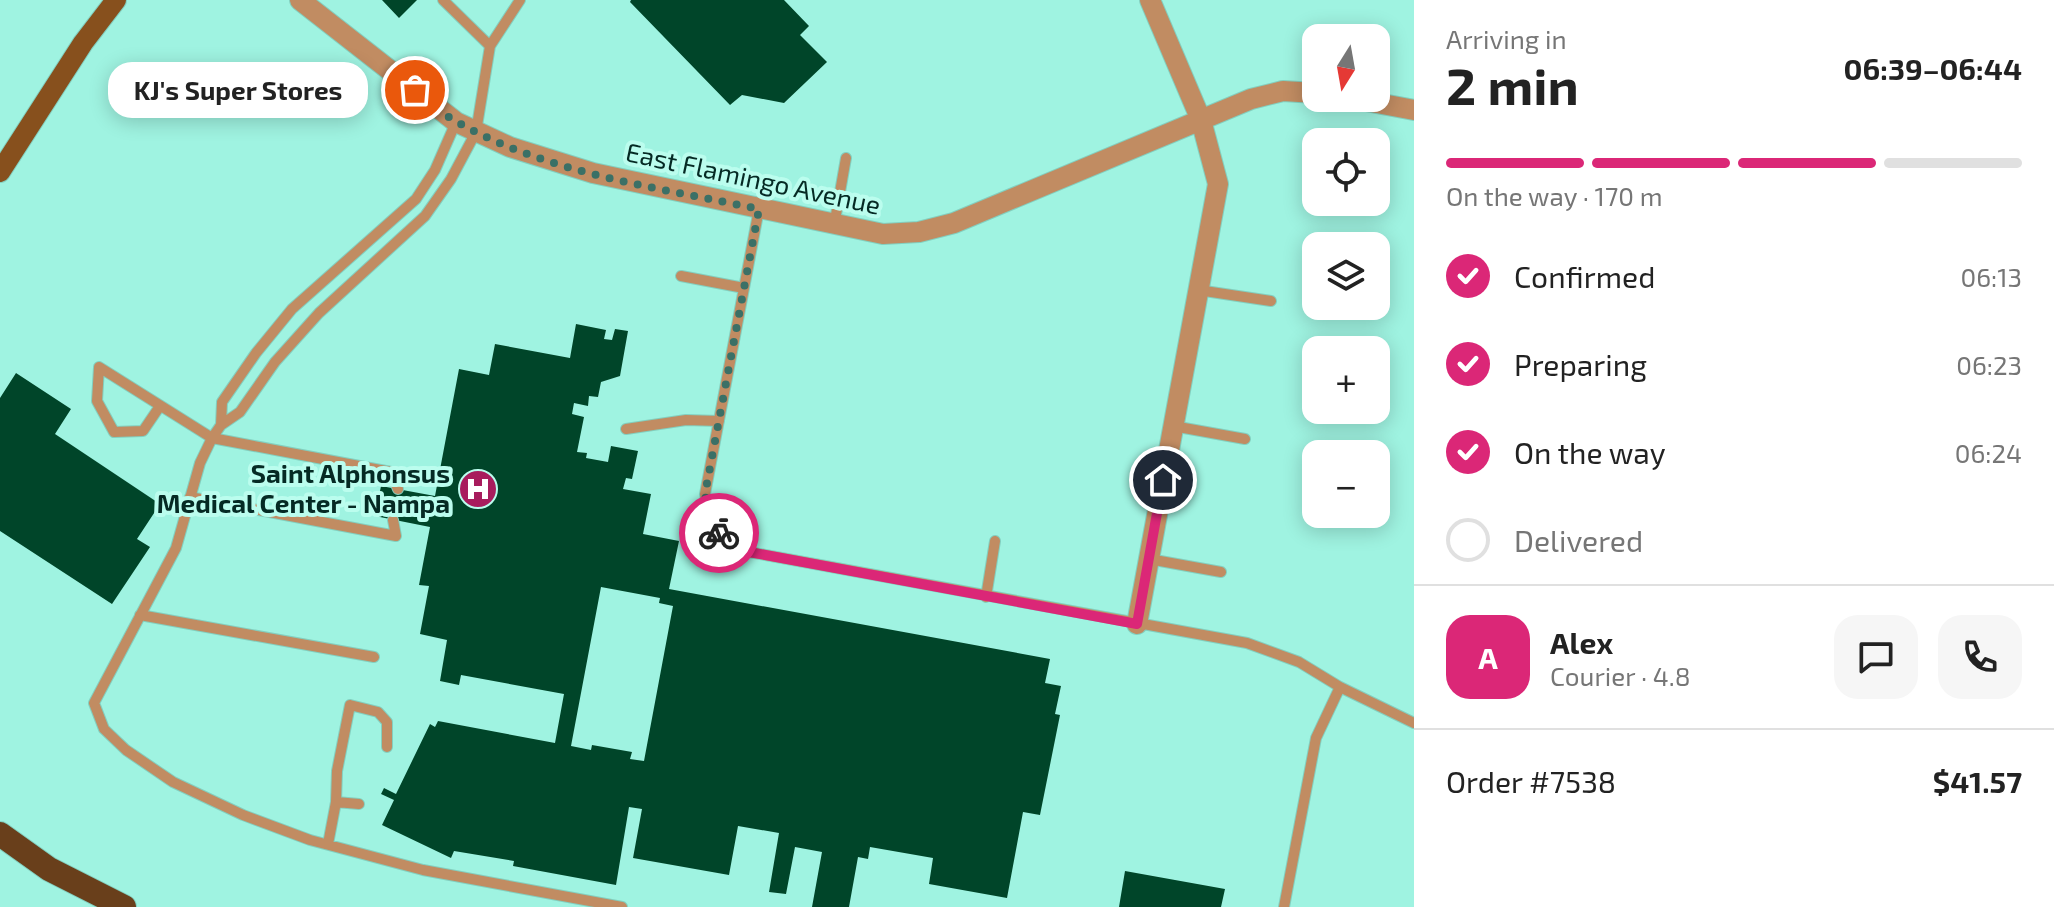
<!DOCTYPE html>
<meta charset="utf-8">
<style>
body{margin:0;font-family:"Exo 2",sans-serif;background:#f6f6f6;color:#222;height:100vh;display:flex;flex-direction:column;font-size:30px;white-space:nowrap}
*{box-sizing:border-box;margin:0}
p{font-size:26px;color:#767676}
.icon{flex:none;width:44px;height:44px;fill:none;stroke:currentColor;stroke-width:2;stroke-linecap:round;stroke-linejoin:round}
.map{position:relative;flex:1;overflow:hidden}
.panel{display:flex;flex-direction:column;background:#fff;width:640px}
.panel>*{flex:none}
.needle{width:52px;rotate:191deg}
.controls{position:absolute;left:1302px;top:24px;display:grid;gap:16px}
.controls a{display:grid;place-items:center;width:88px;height:88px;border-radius:16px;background:#fff;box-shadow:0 4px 20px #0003;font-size:40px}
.pin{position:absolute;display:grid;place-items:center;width:68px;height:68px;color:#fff;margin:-34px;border:4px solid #fff;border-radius:50%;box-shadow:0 2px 8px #0007}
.courier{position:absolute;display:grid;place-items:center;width:80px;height:80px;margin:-40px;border:6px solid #db2777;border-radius:50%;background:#fff;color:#222;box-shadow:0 2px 10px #0007}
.bubble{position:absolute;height:56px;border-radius:24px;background:#fff;box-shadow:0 4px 20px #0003;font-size:26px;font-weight:700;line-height:56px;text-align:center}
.head em{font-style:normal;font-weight:700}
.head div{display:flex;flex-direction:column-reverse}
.head{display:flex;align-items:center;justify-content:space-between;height:136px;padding:0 32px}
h1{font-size:52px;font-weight:700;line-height:60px}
.bar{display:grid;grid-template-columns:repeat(4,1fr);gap:12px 8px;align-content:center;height:96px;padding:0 32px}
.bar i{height:10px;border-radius:6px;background:#e0e0e0}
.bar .current{background:#db2777}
.bar p{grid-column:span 4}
.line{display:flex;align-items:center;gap:20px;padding:0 32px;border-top:2px solid #e0e0e0}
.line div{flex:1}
.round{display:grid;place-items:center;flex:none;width:84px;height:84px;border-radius:24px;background:#f6f6f6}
ol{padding:0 32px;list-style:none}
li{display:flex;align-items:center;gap:24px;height:88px}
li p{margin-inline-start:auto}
li .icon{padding:8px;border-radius:50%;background:#db2777;color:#fff;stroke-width:4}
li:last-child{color:#767676}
li i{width:44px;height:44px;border:4px solid #e0e0e0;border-radius:50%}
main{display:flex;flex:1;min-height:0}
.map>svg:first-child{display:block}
.building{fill:#004529;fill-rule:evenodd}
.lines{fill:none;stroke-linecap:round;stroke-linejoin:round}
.service-casing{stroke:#83cfbf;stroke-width:12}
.minor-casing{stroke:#83cfbf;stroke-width:22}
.primary-casing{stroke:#83cfbf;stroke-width:22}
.motorway-casing{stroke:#83cfbf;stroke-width:26}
.service{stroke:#c18c62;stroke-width:10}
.minor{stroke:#c18c62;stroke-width:20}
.primary{stroke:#87501d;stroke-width:20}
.motorway{stroke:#693f1b;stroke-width:24}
.done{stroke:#3b7066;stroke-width:8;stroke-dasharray:0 14.4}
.route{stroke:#db2777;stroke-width:10}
.labels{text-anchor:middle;stroke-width:8;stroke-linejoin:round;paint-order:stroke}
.street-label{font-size:26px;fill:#052a24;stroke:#bbfdee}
.poi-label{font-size:26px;font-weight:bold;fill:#052a24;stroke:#bbfdee;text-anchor:end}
</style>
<main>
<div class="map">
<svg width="1414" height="907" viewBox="0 0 1414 907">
<rect width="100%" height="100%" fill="#9ff3e1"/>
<path class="building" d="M382 0H417L399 18Z
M631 0H784L809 26 800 35 827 62 784 103 742 95 730 105 630 2Z
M576 324 606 330 604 339 612 340 615 329 628 331 620 376 601 382 598 397 589 396 588 406 574 403 572 414 584 417 577 452 587 453 586 458 608 462 611 446 638 451 632 479 626 478 623 489 651 494 643 534 679 541 669 589 1050 659 1045 683 1061 686 1055 714 1060 715 1040 815 1023 812 1007 898 929 884 933 858 870 847 868 859 858 857 849 907H812L822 852 795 847 786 894 769 892 779 833 738 826 729 875 633 858 642 809 629 807 616 885 513 866 514 861 454 851 451 858 382 825 394 800 381 794 384 788 396 794 430 724 435 727 438 721 555 743 564 694 461 675 459 685 440 681 447 640 420 634 429 586 419 585 430 527 375 516 381 486 435 496 459 369 489 375 495 344 570 358ZM601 587 660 598 659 603 673 606 644 761 630 759 632 752 592 745 591 750 571 746Z
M16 373 71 409 55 434 160 504 137 539 150 547 112 604 0 531V398Z
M1125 871 1225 889 1221 907H1119Z"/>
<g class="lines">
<defs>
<path id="service" d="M443 0 490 46
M520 0 490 46 476 132 451 179 425 216 319 313 275 362 240 412 221 425 212 438 200 463 176 548 94 703 104 729 126 750 173 782 243 815 310 840 423 870 622 907
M759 209 705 494C711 528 718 536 749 552L1247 643 1299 662 1340 687 1414 723
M834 226 846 158
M681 276 744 288
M1198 290 1271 301
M160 406 143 431 114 432 97 401 99 367 212 438 391 472 398 489
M221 425 222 402 256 353 292 309 416 199 435 170 456 122
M1173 426 1245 439
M626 429 686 420 719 421
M190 497 396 536 393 520
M1149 559 1221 572
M986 597 995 541
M140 615 374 657
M336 802 359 804
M328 844 336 802 337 771 350 705 378 712 387 722V747
M1284 907 1316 738 1340 687"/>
<path id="minor" d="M300 0 456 122 510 147 593 173 883 234 919 232 954 223 1251 99 1283 91 1316 93
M1350 98 1414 110
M1137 624 1218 184 1201 120 1150 0"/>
<path id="primary" d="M0 172 83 43 116 0"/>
<path id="motorway" d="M0 834 49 869 124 907"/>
</defs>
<use href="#service" class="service-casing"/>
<use href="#minor" class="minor-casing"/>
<use href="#primary" class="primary-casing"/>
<use href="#motorway" class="motorway-casing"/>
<use href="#service" class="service"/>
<use href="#minor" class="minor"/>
<use href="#primary" class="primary"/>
<use href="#motorway" class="motorway"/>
</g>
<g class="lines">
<path class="done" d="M415 90C429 101 443 115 459 123 549 174 660 188 759 209L705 494 709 519 719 533"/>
<path class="route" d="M719 533 724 539 749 552 1137 624 1163 480"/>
</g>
<defs>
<symbol id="hospital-disc" viewBox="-11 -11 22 22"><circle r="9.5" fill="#a81c5d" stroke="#bbfdee"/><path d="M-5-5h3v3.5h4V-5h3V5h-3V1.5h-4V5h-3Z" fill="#fff"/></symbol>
</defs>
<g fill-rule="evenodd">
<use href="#hospital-disc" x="456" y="467" width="44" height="44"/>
</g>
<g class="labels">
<g class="street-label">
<text transform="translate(753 179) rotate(12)" y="9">East Flamingo Avenue</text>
</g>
<g class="poi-label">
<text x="450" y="483">Saint Alphonsus<tspan x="450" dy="30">Medical Center - Nampa</tspan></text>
</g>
</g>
</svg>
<div class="controls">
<a><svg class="needle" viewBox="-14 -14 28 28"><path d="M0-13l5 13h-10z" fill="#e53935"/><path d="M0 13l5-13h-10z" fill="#767676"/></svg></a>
<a><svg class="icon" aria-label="locate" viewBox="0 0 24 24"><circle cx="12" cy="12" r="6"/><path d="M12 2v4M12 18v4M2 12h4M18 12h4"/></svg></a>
<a><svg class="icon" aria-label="layers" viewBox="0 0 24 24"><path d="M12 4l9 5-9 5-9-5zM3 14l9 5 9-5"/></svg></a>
<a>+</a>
<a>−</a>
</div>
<div class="pin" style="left:415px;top:90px;background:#ea580c"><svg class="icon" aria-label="bag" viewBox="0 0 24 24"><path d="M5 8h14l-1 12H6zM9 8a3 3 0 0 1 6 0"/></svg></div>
<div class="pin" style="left:1163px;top:480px;background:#1f2937"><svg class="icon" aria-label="home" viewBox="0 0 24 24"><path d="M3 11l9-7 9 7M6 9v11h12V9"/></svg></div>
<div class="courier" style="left:719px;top:533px"><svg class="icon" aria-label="bike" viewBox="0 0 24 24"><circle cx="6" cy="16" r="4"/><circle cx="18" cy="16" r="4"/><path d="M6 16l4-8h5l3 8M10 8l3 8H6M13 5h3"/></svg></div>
<div class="bubble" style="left:108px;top:62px;width:260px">KJ's Super Stores</div>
</div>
<section class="panel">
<div class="head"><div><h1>2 min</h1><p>Arriving in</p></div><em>06:39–06:44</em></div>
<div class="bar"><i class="current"></i><i class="current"></i><i class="current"></i><i></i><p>On the way · 170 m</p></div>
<ol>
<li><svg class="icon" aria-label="check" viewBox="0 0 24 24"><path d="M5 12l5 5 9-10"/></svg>Confirmed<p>06:13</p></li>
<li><svg class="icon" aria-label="check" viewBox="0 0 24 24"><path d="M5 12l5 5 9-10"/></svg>Preparing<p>06:23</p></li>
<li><svg class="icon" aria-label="check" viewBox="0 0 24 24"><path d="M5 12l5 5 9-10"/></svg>On the way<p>06:24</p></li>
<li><i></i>Delivered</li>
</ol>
<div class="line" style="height:144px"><b class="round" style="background:#db2777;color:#fff">A</b><div><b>Alex</b><p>Courier · 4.8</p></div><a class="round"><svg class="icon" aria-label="chat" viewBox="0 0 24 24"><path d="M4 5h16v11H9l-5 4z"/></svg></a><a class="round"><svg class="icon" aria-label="phone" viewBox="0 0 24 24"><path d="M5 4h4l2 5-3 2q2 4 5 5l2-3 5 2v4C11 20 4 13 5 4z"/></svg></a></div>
<div class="line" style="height:104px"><div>Order #7538</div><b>$41.57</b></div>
</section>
</main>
